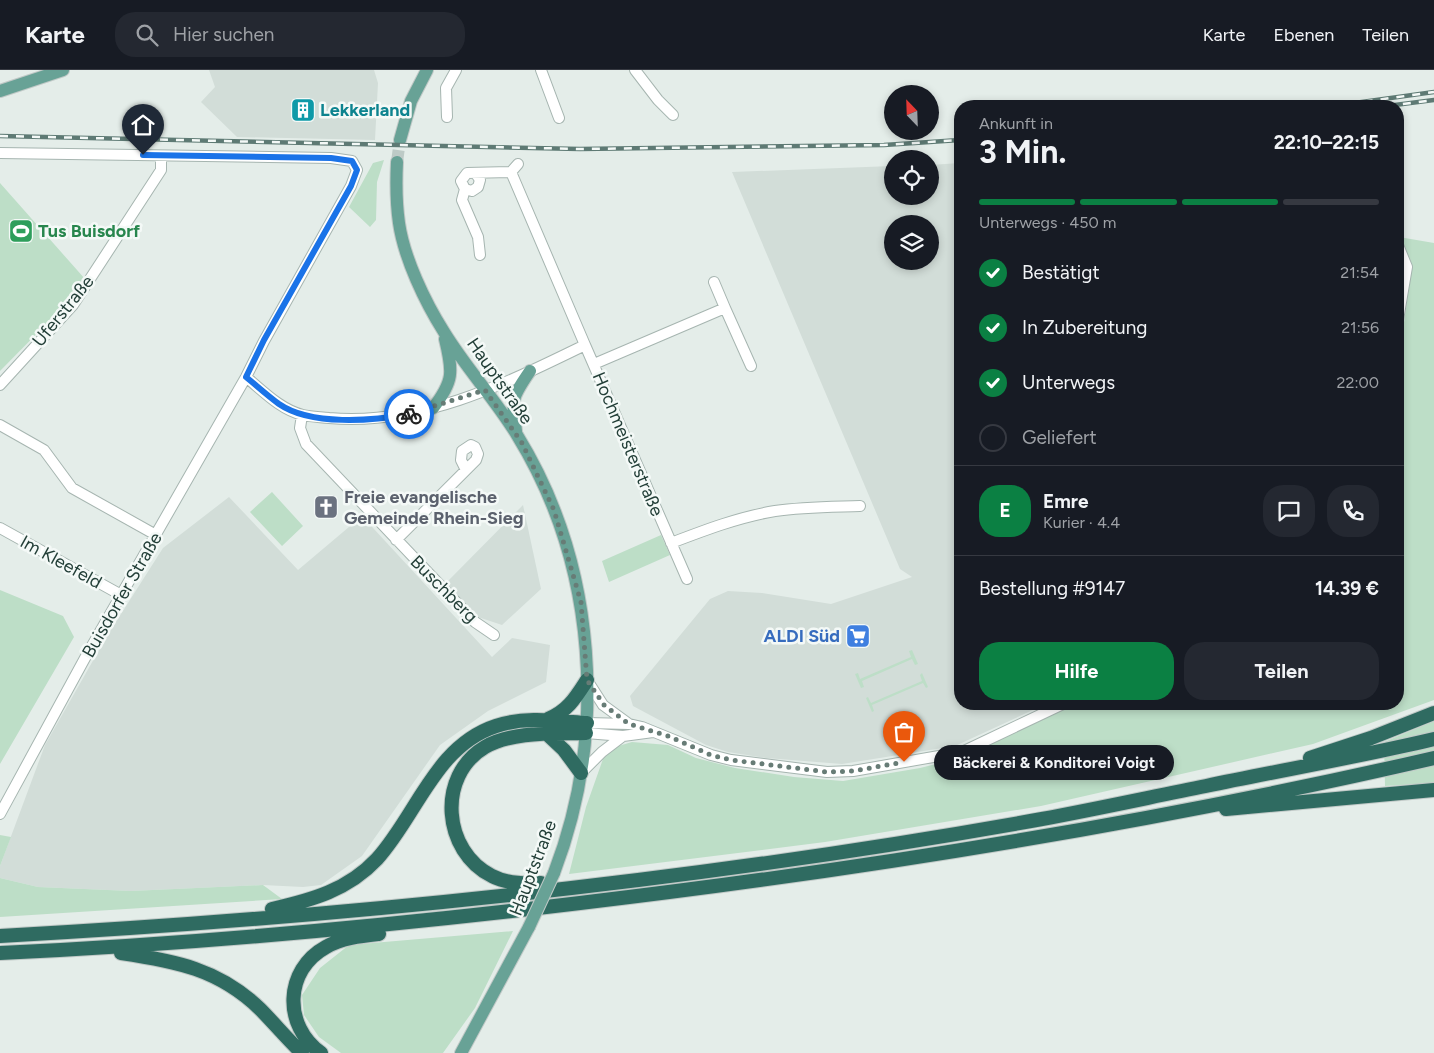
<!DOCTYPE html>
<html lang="de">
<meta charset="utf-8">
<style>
body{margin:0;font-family:Figtree,sans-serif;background:#242831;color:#f1f3f6;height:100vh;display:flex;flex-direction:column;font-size:19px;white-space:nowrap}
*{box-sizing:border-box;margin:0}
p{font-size:16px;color:#9ea1a6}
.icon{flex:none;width:28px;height:28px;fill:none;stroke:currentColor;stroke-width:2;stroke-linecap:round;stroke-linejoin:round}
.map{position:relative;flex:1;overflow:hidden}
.details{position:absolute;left:954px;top:30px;width:450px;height:610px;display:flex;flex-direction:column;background:#171b24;border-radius:20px;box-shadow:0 2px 8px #0003}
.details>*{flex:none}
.needle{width:32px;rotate:337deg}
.buttons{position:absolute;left:884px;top:15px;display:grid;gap:10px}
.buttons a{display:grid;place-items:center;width:55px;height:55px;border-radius:50%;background:#171b24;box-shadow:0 2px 8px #0003;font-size:25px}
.pin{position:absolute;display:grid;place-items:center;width:42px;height:42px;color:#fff;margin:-51px -21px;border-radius:50% 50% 50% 0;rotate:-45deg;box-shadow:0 0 5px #0007}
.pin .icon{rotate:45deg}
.courier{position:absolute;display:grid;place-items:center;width:50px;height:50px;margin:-25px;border:4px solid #1a73e8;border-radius:50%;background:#fff;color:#222;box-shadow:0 1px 6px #0007}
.bubble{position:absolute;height:35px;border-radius:18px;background:#171b24;box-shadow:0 2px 8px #0003;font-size:16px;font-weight:700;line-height:35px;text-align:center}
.headline em{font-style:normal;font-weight:700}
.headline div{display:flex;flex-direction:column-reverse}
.headline{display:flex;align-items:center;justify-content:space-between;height:85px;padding:0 25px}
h1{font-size:32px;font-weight:700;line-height:38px}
.bar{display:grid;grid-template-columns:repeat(4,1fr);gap:8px 5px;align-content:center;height:60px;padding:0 25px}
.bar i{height:6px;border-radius:4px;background:#363941}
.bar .on{background:#0b8043}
.bar p{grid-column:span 4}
.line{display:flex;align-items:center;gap:12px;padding:0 25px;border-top:1px solid #363941}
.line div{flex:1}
.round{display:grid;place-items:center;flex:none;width:52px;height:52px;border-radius:20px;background:#242831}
ol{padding:0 25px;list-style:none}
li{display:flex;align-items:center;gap:15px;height:55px}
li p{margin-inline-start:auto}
li .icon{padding:5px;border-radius:50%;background:#0b8043;color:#fff;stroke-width:4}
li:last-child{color:#9ea1a6}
li i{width:28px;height:28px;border:2px solid #363941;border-radius:50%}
.primary-button{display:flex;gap:10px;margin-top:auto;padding:10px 25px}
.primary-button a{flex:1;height:58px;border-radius:20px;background:#0b8043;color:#fff;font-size:20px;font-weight:700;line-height:58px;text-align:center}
.primary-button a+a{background:#242831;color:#f1f3f6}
header{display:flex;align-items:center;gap:30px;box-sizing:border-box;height:70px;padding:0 25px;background:#171b24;border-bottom:1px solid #363941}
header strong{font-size:24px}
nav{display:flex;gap:28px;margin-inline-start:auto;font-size:18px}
.search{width:350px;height:45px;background:#242831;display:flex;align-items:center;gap:12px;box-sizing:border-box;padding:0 18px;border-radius:20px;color:#9ea1a6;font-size:19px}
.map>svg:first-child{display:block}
.built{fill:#d2ddd8;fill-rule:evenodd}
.green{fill:#bddec7}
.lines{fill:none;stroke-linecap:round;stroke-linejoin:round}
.major-tunnel{stroke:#bdcac6;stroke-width:12;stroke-dasharray:12 6;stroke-linecap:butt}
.minor-casing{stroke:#a6b5b0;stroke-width:12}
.major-casing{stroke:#c1c9c7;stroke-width:14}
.highway-casing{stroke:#c1c9c7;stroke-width:16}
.minor{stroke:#fff;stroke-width:10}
.major{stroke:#68a296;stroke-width:12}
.highway{stroke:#2f6b61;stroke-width:14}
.rail-casing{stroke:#5e7a74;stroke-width:4.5}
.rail{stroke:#f4f9f7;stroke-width:2.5;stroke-dasharray:8;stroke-linecap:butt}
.major-bridge-casing{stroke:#c1c9c7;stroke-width:14;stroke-linecap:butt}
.major-bridge{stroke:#68a296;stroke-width:12}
.done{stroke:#677c76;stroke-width:5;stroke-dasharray:0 9}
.route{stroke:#1a73e8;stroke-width:6}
.labels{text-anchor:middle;stroke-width:5;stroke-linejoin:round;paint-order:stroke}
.culture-label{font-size:18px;font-weight:bold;fill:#0d838f;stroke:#f4f9f7;text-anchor:start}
.leisure-label{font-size:18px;font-weight:bold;fill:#27864d;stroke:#f4f9f7;text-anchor:start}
.street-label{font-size:18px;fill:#233f38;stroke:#f4f9f7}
.worship-label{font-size:18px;font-weight:bold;fill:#5b616d;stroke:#f4f9f7;text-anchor:start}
.shop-label{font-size:18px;font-weight:bold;fill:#366cbe;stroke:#f4f9f7;text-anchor:end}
</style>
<header>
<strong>Karte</strong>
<div class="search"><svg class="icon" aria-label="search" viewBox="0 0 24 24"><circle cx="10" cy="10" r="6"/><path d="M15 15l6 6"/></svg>Hier suchen</div>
<nav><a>Karte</a><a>Ebenen</a><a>Teilen</a></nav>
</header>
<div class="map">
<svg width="1434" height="983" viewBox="0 0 1434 983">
<rect width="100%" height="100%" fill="#e4ede9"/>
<path class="built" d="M209 0H374L378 13 375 70 237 67 201 32 215 17Z
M960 93V634H1046L955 676 842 694 766 688 728 682 706 675 633 636 630 626 710 529 728 521 762 523 831 534 912 507 900 499 732 102 892 96V126H930V95ZM892 154H930V191H892Z
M229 427 298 500 362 446 492 587 512 568 550 575 546 612 488 641 440 675 362 786 321 815 303 817 263 815 131 821 38 817 0 808V796L45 675 107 566 163 478Z
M523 435 541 519 502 555 475 546 445 514Z"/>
<path class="green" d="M384 90 377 112 376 150 370 157 349 137 373 93Z
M0 113 85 209 63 237 0 301Z
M1399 167 1434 173V630L1313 674 1041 736 825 772 569 804 586 737 603 689 615 677 632 672 668 675 696 688 735 698 794 707 843 711 920 698 960 688 1076 634H1398V294L1411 204V191Z
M272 422 303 456 282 476 250 442Z
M661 465 670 485 609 512 602 491Z
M0 520 63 546 74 567 0 694Z
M912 580 918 594 915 595 912 589 862 611 864 617 861 618 855 604 858 603 860 609 911 587 909 581Z
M922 603 928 617 926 618 923 613 872 635 874 641 872 642 866 628 868 627 871 633 922 611 920 605Z
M1434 651V713L1385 716 1384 672Z
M0 765 11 767 0 796Z
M0 808 38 817 131 821 263 815 282 829 0 847Z
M513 861 475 938 443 983H341L319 967 304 945 302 925 320 898 349 875Z"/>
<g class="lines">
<path class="major-tunnel" d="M397 92 400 70"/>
<defs>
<path id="minor" d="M541 0 559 48
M635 0 658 30 673 45
M447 47 446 18 456 0
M0 83 331 88 352 91 357 100 351 116 264 271 246 307 85 588 0 744
M511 102 518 94
M476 104 480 110 478 117 472 121 465 119 461 111 467 103 511 102
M465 119 462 130 478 167 480 185
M1398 175 1407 197 1398 250
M714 212 725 238
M585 275 687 509
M594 294 725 238 751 296
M246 307C263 321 281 340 303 345 311 347 321 347 329 348 421 356 505 314 585 275L511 102
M0 315 73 235 161 100V86
M302 345 300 358 306 374 475 552 494 565
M0 355 44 380 72 418 156 465
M0 458 123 526
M396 470 476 390 478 384 475 377 471 375 462 381 461 390 466 400
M671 473C705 460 739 447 775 441 803 437 831 437 860 436
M587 610 603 635 629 654
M587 653 629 654 642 657 711 685 731 690 827 702 853 701 962 682 1063 634
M586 663 623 666 653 662
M581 703 602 682 623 666"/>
<path id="major" d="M0 21 63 0
M400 70 411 31 427 0
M397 92C396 112 396 132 399 153 404 188 425 232 444 262 466 298 495 329 517 365 597 495 608 662 554 803
M433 338C454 311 453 302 445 269
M516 361C512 328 511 329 530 301
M461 983 529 857"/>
<path id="highway" d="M548 649C568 641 576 627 587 610
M548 665 564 680 581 703
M1310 688 1371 668 1434 643
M1226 739 1434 720
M541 813C525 814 507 814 492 806 443 782 436 706 485 677 513 661 554 664 586 663
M272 839C312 830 348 820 377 789 417 745 435 676 496 656 525 646 557 651 587 653
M0 866C349 847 698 811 1042 749 1096 739 1151 727 1206 716 1282 700 1358 687 1434 669
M0 883C194 874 388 856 580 833 867 799 1153 753 1434 688
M121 883C175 891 219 899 260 939 274 953 287 969 302 983
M321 983C283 956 284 900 326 877 342 868 361 866 379 864"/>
</defs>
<use href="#minor" class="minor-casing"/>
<use href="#major" class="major-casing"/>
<use href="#highway" class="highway-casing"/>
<use href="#minor" class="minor"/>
<use href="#major" class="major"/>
<use href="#highway" class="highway"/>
<defs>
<path id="rail" d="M1333 36 1434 22
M1387 36 1434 30
M0 66 580 79 884 75 960 70"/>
</defs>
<use href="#rail" class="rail-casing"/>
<use href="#rail" class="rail"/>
<defs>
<path id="major-bridge" d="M529 857 554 803"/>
</defs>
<use href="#major-bridge" class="major-bridge-casing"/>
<use href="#major-bridge" class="major-bridge"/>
</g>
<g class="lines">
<path class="done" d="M409 344 485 320 522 373 554 440 581 532 587 610 604 635 629 654 668 666 711 685 731 690 827 702 853 701 904 692"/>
<path class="route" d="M143 85 331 88 352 91 357 100 351 116 264 270 246 307C257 316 268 326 279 334 311 356 372 351 409 344"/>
</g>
<defs>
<symbol id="building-square" viewBox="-11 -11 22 22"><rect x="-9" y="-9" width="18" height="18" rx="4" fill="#0f9aa8" stroke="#f4f9f7"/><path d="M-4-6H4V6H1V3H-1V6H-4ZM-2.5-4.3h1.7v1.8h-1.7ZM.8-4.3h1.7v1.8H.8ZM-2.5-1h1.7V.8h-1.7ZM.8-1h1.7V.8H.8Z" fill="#fff"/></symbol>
<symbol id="stadium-square" viewBox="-11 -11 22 22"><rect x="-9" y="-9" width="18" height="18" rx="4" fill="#2e9e5b" stroke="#f4f9f7"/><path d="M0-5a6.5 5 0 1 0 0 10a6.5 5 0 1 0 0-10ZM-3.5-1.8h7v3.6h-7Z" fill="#fff"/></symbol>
<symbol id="church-square" viewBox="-11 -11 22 22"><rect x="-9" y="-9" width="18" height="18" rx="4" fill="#6b7280" stroke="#f4f9f7"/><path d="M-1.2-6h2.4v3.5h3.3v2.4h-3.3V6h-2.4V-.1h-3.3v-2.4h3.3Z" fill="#fff"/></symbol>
<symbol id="supermarket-square" viewBox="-11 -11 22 22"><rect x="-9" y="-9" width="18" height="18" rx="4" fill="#3f7fe0" stroke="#f4f9f7"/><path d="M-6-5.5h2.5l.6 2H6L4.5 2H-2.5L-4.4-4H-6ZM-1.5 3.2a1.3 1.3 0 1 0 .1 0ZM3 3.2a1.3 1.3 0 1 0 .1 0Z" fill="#fff"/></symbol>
</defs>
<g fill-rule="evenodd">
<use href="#building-square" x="289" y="26" width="28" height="28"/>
<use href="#stadium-square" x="7" y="147" width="28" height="28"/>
<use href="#church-square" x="312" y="423" width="28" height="28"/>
<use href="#supermarket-square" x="844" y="552" width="28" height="28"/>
</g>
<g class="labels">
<g class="culture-label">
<text x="320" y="46">Lekkerland</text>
</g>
<g class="leisure-label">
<text x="38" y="167">Tus Buisdorf</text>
</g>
<g class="street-label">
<text transform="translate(63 241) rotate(-51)" y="6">Uferstraße</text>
<text transform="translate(500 311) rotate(55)" y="6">Hauptstraße</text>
<text transform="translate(628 374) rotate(67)" y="6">Hochmeisterstraße</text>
<text transform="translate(61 492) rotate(29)" y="6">Im Kleefeld</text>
<text transform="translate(444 519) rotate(45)" y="6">Buschberg</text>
<text transform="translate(122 525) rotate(-60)" y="6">Buisdorfer Straße</text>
<text transform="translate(533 798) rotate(-69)" y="6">Hauptstraße</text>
</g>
<g class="worship-label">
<text x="344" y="433">Freie evangelische<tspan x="344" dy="21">Gemeinde Rhein-Sieg</tspan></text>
</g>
<g class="shop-label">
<text x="840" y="572">ALDI Süd</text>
</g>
</g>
</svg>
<div class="buttons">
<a><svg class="needle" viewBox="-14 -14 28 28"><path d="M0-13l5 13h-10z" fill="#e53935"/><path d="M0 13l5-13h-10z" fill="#9ea1a6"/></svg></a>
<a><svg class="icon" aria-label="locate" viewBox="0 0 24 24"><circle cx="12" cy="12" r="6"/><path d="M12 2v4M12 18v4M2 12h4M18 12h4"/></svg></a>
<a><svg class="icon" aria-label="layers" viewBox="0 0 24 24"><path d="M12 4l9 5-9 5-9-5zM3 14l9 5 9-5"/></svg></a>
</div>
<div class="pin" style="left:904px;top:692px;background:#ea580c"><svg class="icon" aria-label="bag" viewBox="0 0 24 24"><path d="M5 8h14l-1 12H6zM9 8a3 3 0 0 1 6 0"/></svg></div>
<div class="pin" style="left:143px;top:85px;background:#1f2937"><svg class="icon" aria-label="home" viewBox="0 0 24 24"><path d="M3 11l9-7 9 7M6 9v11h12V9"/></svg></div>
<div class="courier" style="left:409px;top:344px"><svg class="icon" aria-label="bike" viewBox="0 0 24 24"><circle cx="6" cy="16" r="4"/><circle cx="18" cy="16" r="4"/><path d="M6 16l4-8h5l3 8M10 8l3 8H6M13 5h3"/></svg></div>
<div class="bubble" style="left:934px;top:675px;width:240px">Bäckerei &amp; Konditorei Voigt</div>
<section class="details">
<div class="headline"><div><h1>3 Min.</h1><p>Ankunft in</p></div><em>22:10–22:15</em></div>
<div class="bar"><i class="on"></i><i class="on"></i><i class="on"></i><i></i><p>Unterwegs · 450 m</p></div>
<ol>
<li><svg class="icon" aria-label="check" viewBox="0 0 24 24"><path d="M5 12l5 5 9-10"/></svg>Bestätigt<p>21:54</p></li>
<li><svg class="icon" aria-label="check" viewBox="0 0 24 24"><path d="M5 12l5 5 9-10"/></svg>In Zubereitung<p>21:56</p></li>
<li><svg class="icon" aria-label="check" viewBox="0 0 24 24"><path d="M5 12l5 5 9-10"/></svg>Unterwegs<p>22:00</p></li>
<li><i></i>Geliefert</li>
</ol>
<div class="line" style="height:90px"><b class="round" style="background:#0b8043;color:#fff">E</b><div><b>Emre</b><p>Kurier · 4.4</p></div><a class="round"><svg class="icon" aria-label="chat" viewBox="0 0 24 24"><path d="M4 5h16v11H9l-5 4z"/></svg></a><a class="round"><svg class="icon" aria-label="phone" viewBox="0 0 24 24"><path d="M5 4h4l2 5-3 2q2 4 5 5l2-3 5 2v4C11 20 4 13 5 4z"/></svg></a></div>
<div class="line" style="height:65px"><div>Bestellung #9147</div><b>14.39 €</b></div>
<div class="primary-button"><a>Hilfe</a><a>Teilen</a></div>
</section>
</div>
